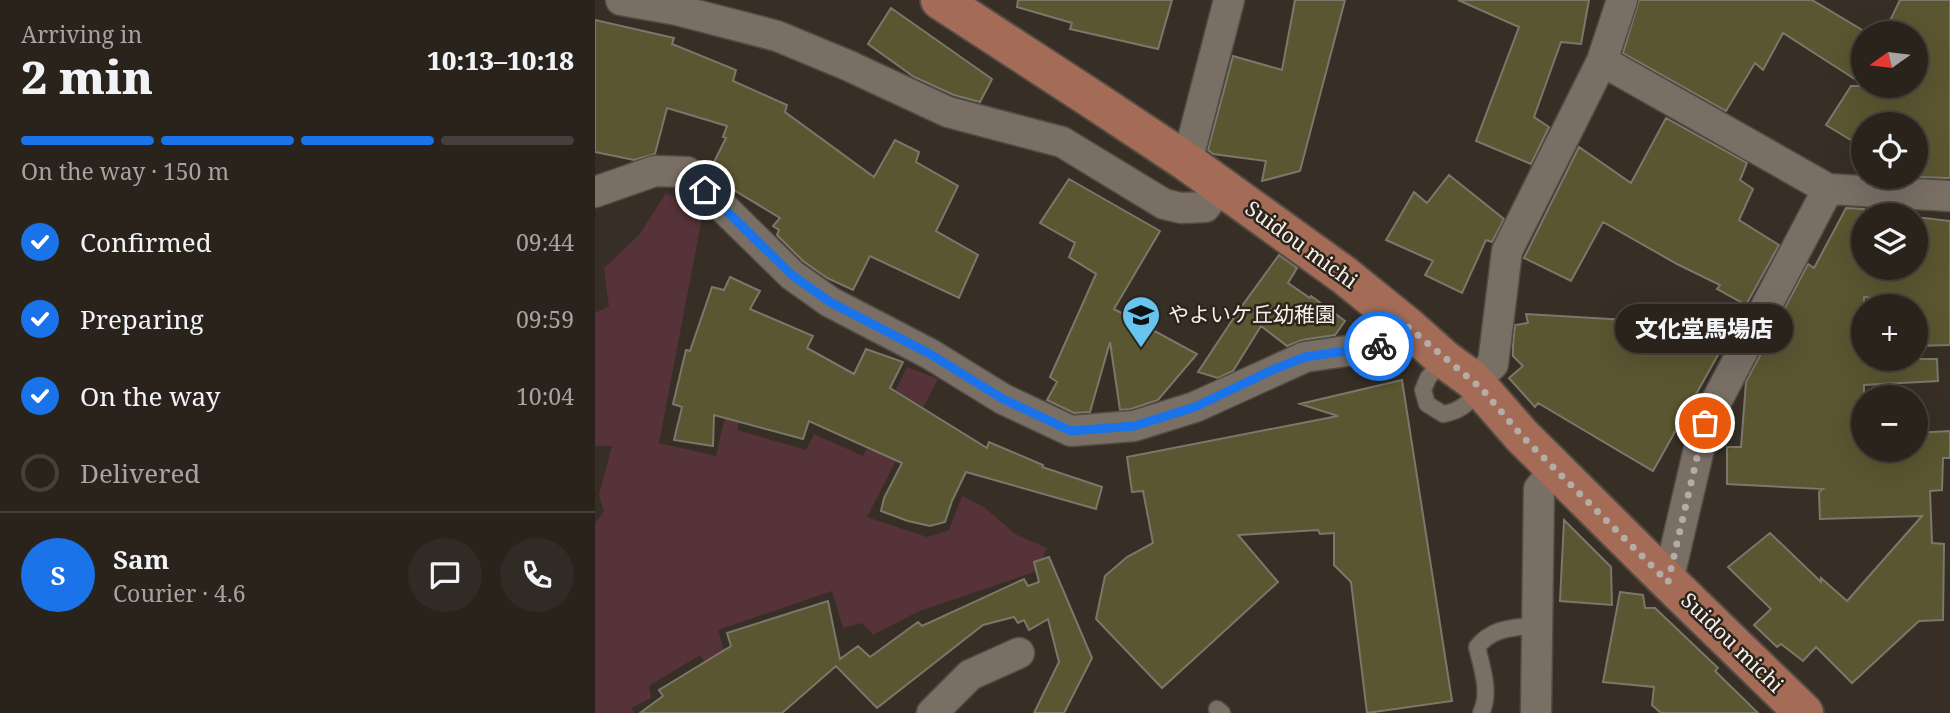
<!DOCTYPE html>
<meta charset="utf-8">
<style>
body{margin:0;font-family:"Noto Serif","Noto Sans JP",serif;background:#312b25;color:#f1f3f6;height:100vh;display:flex;flex-direction:column;font-size:26px;white-space:nowrap}
*{box-sizing:border-box;margin:0}
p{font-size:23px;color:#a5a4a3}
.icon{flex:none;width:38px;height:38px;fill:none;stroke:currentColor;stroke-width:2;stroke-linecap:round;stroke-linejoin:round}
.map{position:relative;flex:1;overflow:hidden}
.sheet{display:flex;flex-direction:column;background:#29231c;width:595px}
.sheet>*{flex:none}
.needle{width:46px;rotate:256deg}
.buttons{position:absolute;left:1256px;top:21px;display:grid;gap:14px}
.buttons a{display:grid;place-items:center;width:77px;height:77px;border-radius:50%;background:#29231c;box-shadow:0 7px 28px #0002,0 0 0 2px #45403b;font-size:35px}
.pin{position:absolute;display:grid;place-items:center;width:60px;height:60px;color:#fff;margin:-30px;border:4px solid #fff;border-radius:50%;box-shadow:0 2px 7px #0007}
.courier{position:absolute;display:grid;place-items:center;width:70px;height:70px;margin:-35px;border:5px solid #1a73e8;border-radius:50%;background:#fff;color:#222;box-shadow:0 2px 9px #0007}
.bubble{position:absolute;height:49px;border-radius:24px;background:#29231c;box-shadow:0 7px 28px #0002,0 0 0 2px #45403b;font-size:23px;font-weight:800;line-height:49px;text-align:center}
.summary em{font-style:normal;font-weight:800}
.summary div{display:flex;flex-direction:column-reverse}
.summary{display:flex;align-items:center;justify-content:space-between;height:119px;padding:0 21px}
h1{font-size:46px;font-weight:800;line-height:52px}
.bar{display:grid;grid-template-columns:repeat(4,1fr);gap:10px 7px;align-content:center;height:84px;padding:0 21px}
.bar i{height:9px;border-radius:5px;background:#45403b}
.bar .active{background:#1a73e8}
.bar p{grid-column:span 4}
.line{display:flex;align-items:center;gap:18px;padding:0 21px;border-top:2px solid #45403b}
.line div{flex:1}
.round{display:grid;place-items:center;flex:none;width:74px;height:74px;border-radius:37px;background:#312b25}
ol{padding:0 21px;list-style:none}
li{display:flex;align-items:center;gap:21px;height:77px}
li p{margin-inline-start:auto}
li .icon{padding:7px;border-radius:50%;background:#1a73e8;color:#fff;stroke-width:4}
li:last-child{color:#a5a4a3}
li i{width:38px;height:38px;border:4px solid #45403b;border-radius:50%}
main{display:flex;flex:1;min-height:0}
.map>svg:first-child{display:block}
.green{fill:#563239}
.building{fill:#5a5631;stroke:#79786b;stroke-width:2}
.lines{fill:none;stroke-linecap:round;stroke-linejoin:round}
.lane-casing{stroke:#534b44;stroke-width:19}
.street-casing{stroke:#534b44;stroke-width:33}
.primary-casing{stroke:#534b44;stroke-width:42}
.lane{stroke:#796f65;stroke-width:16}
.street{stroke:#796f65;stroke-width:30}
.primary{stroke:#a46c56;stroke-width:38}
.done{stroke:#b4ada6;stroke-width:7;stroke-dasharray:0 12.6}
.route{stroke:#1a73e8;stroke-width:9}
.labels{text-anchor:middle;stroke-width:5;stroke-linejoin:round;paint-order:stroke}
.street-label{font-size:21px;fill:#f7f1eb;stroke:#2d251c}
.poi-label{font-size:21px;fill:#f7f1eb;stroke:#2d251c;text-anchor:start}
</style>
<main>
<section class="sheet">
<div class="summary"><div><h1>2 min</h1><p>Arriving in</p></div><em>10:13–10:18</em></div>
<div class="bar"><i class="active"></i><i class="active"></i><i class="active"></i><i></i><p>On the way · 150 m</p></div>
<ol>
<li><svg class="icon" aria-label="check" viewBox="0 0 24 24"><path d="M5 12l5 5 9-10"/></svg>Confirmed<p>09:44</p></li>
<li><svg class="icon" aria-label="check" viewBox="0 0 24 24"><path d="M5 12l5 5 9-10"/></svg>Preparing<p>09:59</p></li>
<li><svg class="icon" aria-label="check" viewBox="0 0 24 24"><path d="M5 12l5 5 9-10"/></svg>On the way<p>10:04</p></li>
<li><i></i>Delivered</li>
</ol>
<div class="line" style="height:126px"><b class="round" style="background:#1a73e8;color:#fff">S</b><div><b>Sam</b><p>Courier · 4.6</p></div><a class="round"><svg class="icon" aria-label="chat" viewBox="0 0 24 24"><path d="M4 5h16v11H9l-5 4z"/></svg></a><a class="round"><svg class="icon" aria-label="phone" viewBox="0 0 24 24"><path d="M5 4h4l2 5-3 2q2 4 5 5l2-3 5 2v4C11 20 4 13 5 4z"/></svg></a></div>
</section>
<div class="map">
<svg width="1355" height="713" viewBox="0 0 1355 713">
<rect width="100%" height="100%" fill="#372f26"/>
<path class="green" d="M71 193 108 212 64 443 121 456 146 347 165 354 142 430 211 450 219 434 268 456 312 367 343 379 272 517 332 537 354 530 367 496 389 507 420 534 452 548 442 571 322 612 278 635 267 623 248 628 237 591 123 630 137 677 126 685 105 655 54 686 56 698 36 708 39 713H0V524L9 511 4 495 17 446H0V313L14 306 9 268 44 235Z"/>
<path class="building" d="M423 0H577L563 49 475 29 477 23 422 7Z
M700 0H750L705 171 667 181 671 161 618 154 613 150 638 56 687 70Z
M863 0H994L986 44 966 42 939 117 954 127 936 164 881 141 924 27Z
M1044 0H1217L1269 31V85L1188 33 1168 70 1160 63 1131 111 1028 53Z
M1305 0H1355V178L1321 177V124H1269V148L1231 125 1256 86H1321V33H1289Z
M296 8 397 79 385 102 359 95 319 77 273 44Z
M0 20 79 38 77 44 141 70 138 81 192 105 190 112 279 177 300 140 324 152 321 162 363 186 341 231 383 255 364 298 275 256 258 290 232 278 208 261 182 235 184 230 178 226 185 218 129 184 115 170 131 138 128 137 132 126 72 108 60 154 39 160 0 152Z
M1071 118 1152 163 1145 180 1158 189 1144 220 1184 245 1151 305 1122 289 1125 285 1082 264 1008 222 976 281 929 258 984 147 1036 183Z
M854 175 909 219 897 242 891 240 867 293 830 275 838 261 791 240 819 192 832 203Z
M474 179 565 231 519 309 602 354 563 400 536 409 525 410 515 342 495 412 479 413 452 400 462 382 455 377 501 274 474 257 480 243 445 223Z
M1251 208 1269 209V268H1321V217L1355 221V345L1321 346V304L1269 297V359H1342L1343 381 1269 385V450H1321V433L1355 431V458H1348L1347 490 1335 491 1337 543 1349 544 1348 620 1324 621 1257 683 1221 647 1208 661 1186 644 1182 647 1159 625 1176 609 1133 567 1175 533 1226 582V578L1252 601 1327 516 1225 519 1224 492 1228 489 1132 484V447H1146L1151 382 1213 264 1219 268Z
M684 255 702 268 693 283 715 298 716 296 750 321 740 335 707 340 692 346 666 326 638 371 623 378 603 372 644 310Z
M135 277 165 291 155 309 218 336 212 348 259 374 271 349 308 362 295 388 392 448 394 442 448 465 447 467 507 487 501 509 371 472 357 501 350 522 335 526 313 521 286 511 289 498 307 463 214 421 208 439 119 415 118 446 79 440 87 407 78 404 91 350 95 351 117 287 129 290Z
M931 314 1065 322 1123 355 1058 471 943 403 940 407 914 378 928 366 918 356V345L920 325 933 323Z
M807 380 857 701 772 713 756 582 739 565V533L725 534 723 530 643 535 683 582 567 688 501 619 510 576 532 557 558 543 548 491 537 492 532 457 743 416 705 404Z
M969 520 1016 567 1017 605 965 601Z
M454 557 497 658 469 713H439L464 662 453 619 434 630 429 620 423 623 419 617 388 625 282 708 241 666 187 713H45L68 696 64 690 136 646 132 633 233 601 245 659 263 646 275 657 323 622 327 626 429 579 433 586 444 582 439 562Z
M1025 592 1048 595 1050 608H1060L1123 668 1120 671 1163 713H1066L1057 705 1059 687 1008 682Z"/>
<g class="lines">
<defs>
<path id="lane" d="M849 359 833 378 828 390 832 404 848 414C867 411 873 402 887 389
M622 709 627 713
M886 713C896 693 887 668 882 647 898 627 918 628 942 625"/>
<path id="street" d="M26 0 82 10 182 36 252 65 353 112 467 142 569 204 586 208 610 207 625 187
M1007 61 1233 189 1355 196
M592 162 634 0
M0 192 60 171 92 172 197 275 235 302 335 354 408 399 476 431 539 426 600 407 710 357 793 345 812 326
M879 381 898 364 912 251 1007 61 1027 0
M1073 581 1110 423 1233 189
M337 713 375 675 424 653
M941 713 944 489 961 469"/>
<path id="primary" d="M345 0 497 99 592 162 749 275 812 326 849 359 879 381 927 436 1073 581 1209 713"/>
</defs>
<use href="#lane" class="lane-casing"/>
<use href="#street" class="street-casing"/>
<use href="#primary" class="primary-casing"/>
<use href="#lane" class="lane"/>
<use href="#street" class="street"/>
<use href="#primary" class="primary"/>
</g>
<g class="lines">
<path class="done" d="M784 346 793 345 812 326 887 389 927 436 1073 582 1110 423"/>
<path class="route" d="M110 190 197 275 235 302 335 354 408 399 476 431 539 426 600 407 677 370 710 357 784 346"/>
</g>
<defs>
<symbol id="school-pin" viewBox="-11 -11 22 30"><path d="M0 17L-7.5 6A9.5 9.5 0 1 1 7.5 6Z" fill="#67c4ef" stroke="#2d251c"/><path d="M0-5L7-2L0 1L-7-2ZM-4 1L0 2.5L4 1V4Q0 6-4 4Z" fill="#111"/></symbol>
</defs>
<g fill-rule="evenodd">
<use href="#school-pin" x="524" y="293" width="44" height="60"/>
</g>
<g class="labels">
<g class="street-label">
<text transform="translate(706 245) rotate(36)" y="7">Suidou michi</text>
<text transform="translate(1137 643) rotate(44)" y="7">Suidou michi</text>
</g>
<g class="poi-label">
<text x="573" y="322">やよいケ丘幼稚園</text>
</g>
</g>
</svg>
<div class="buttons">
<a><svg class="needle" viewBox="-14 -14 28 28"><path d="M0-13l5 13h-10z" fill="#e53935"/><path d="M0 13l5-13h-10z" fill="#a5a4a3"/></svg></a>
<a><svg class="icon" aria-label="locate" viewBox="0 0 24 24"><circle cx="12" cy="12" r="6"/><path d="M12 2v4M12 18v4M2 12h4M18 12h4"/></svg></a>
<a><svg class="icon" aria-label="layers" viewBox="0 0 24 24"><path d="M12 4l9 5-9 5-9-5zM3 14l9 5 9-5"/></svg></a>
<a>+</a>
<a>−</a>
</div>
<div class="pin" style="left:1110px;top:423px;background:#ea580c"><svg class="icon" aria-label="bag" viewBox="0 0 24 24"><path d="M5 8h14l-1 12H6zM9 8a3 3 0 0 1 6 0"/></svg></div>
<div class="pin" style="left:110px;top:190px;background:#1f2937"><svg class="icon" aria-label="home" viewBox="0 0 24 24"><path d="M3 11l9-7 9 7M6 9v11h12V9"/></svg></div>
<div class="courier" style="left:784px;top:346px"><svg class="icon" aria-label="bike" viewBox="0 0 24 24"><circle cx="6" cy="16" r="4"/><circle cx="18" cy="16" r="4"/><path d="M6 16l4-8h5l3 8M10 8l3 8H6M13 5h3"/></svg></div>
<div class="bubble" style="left:1020px;top:304px;width:178px">文化堂馬場店</div>
</div>
</main>
